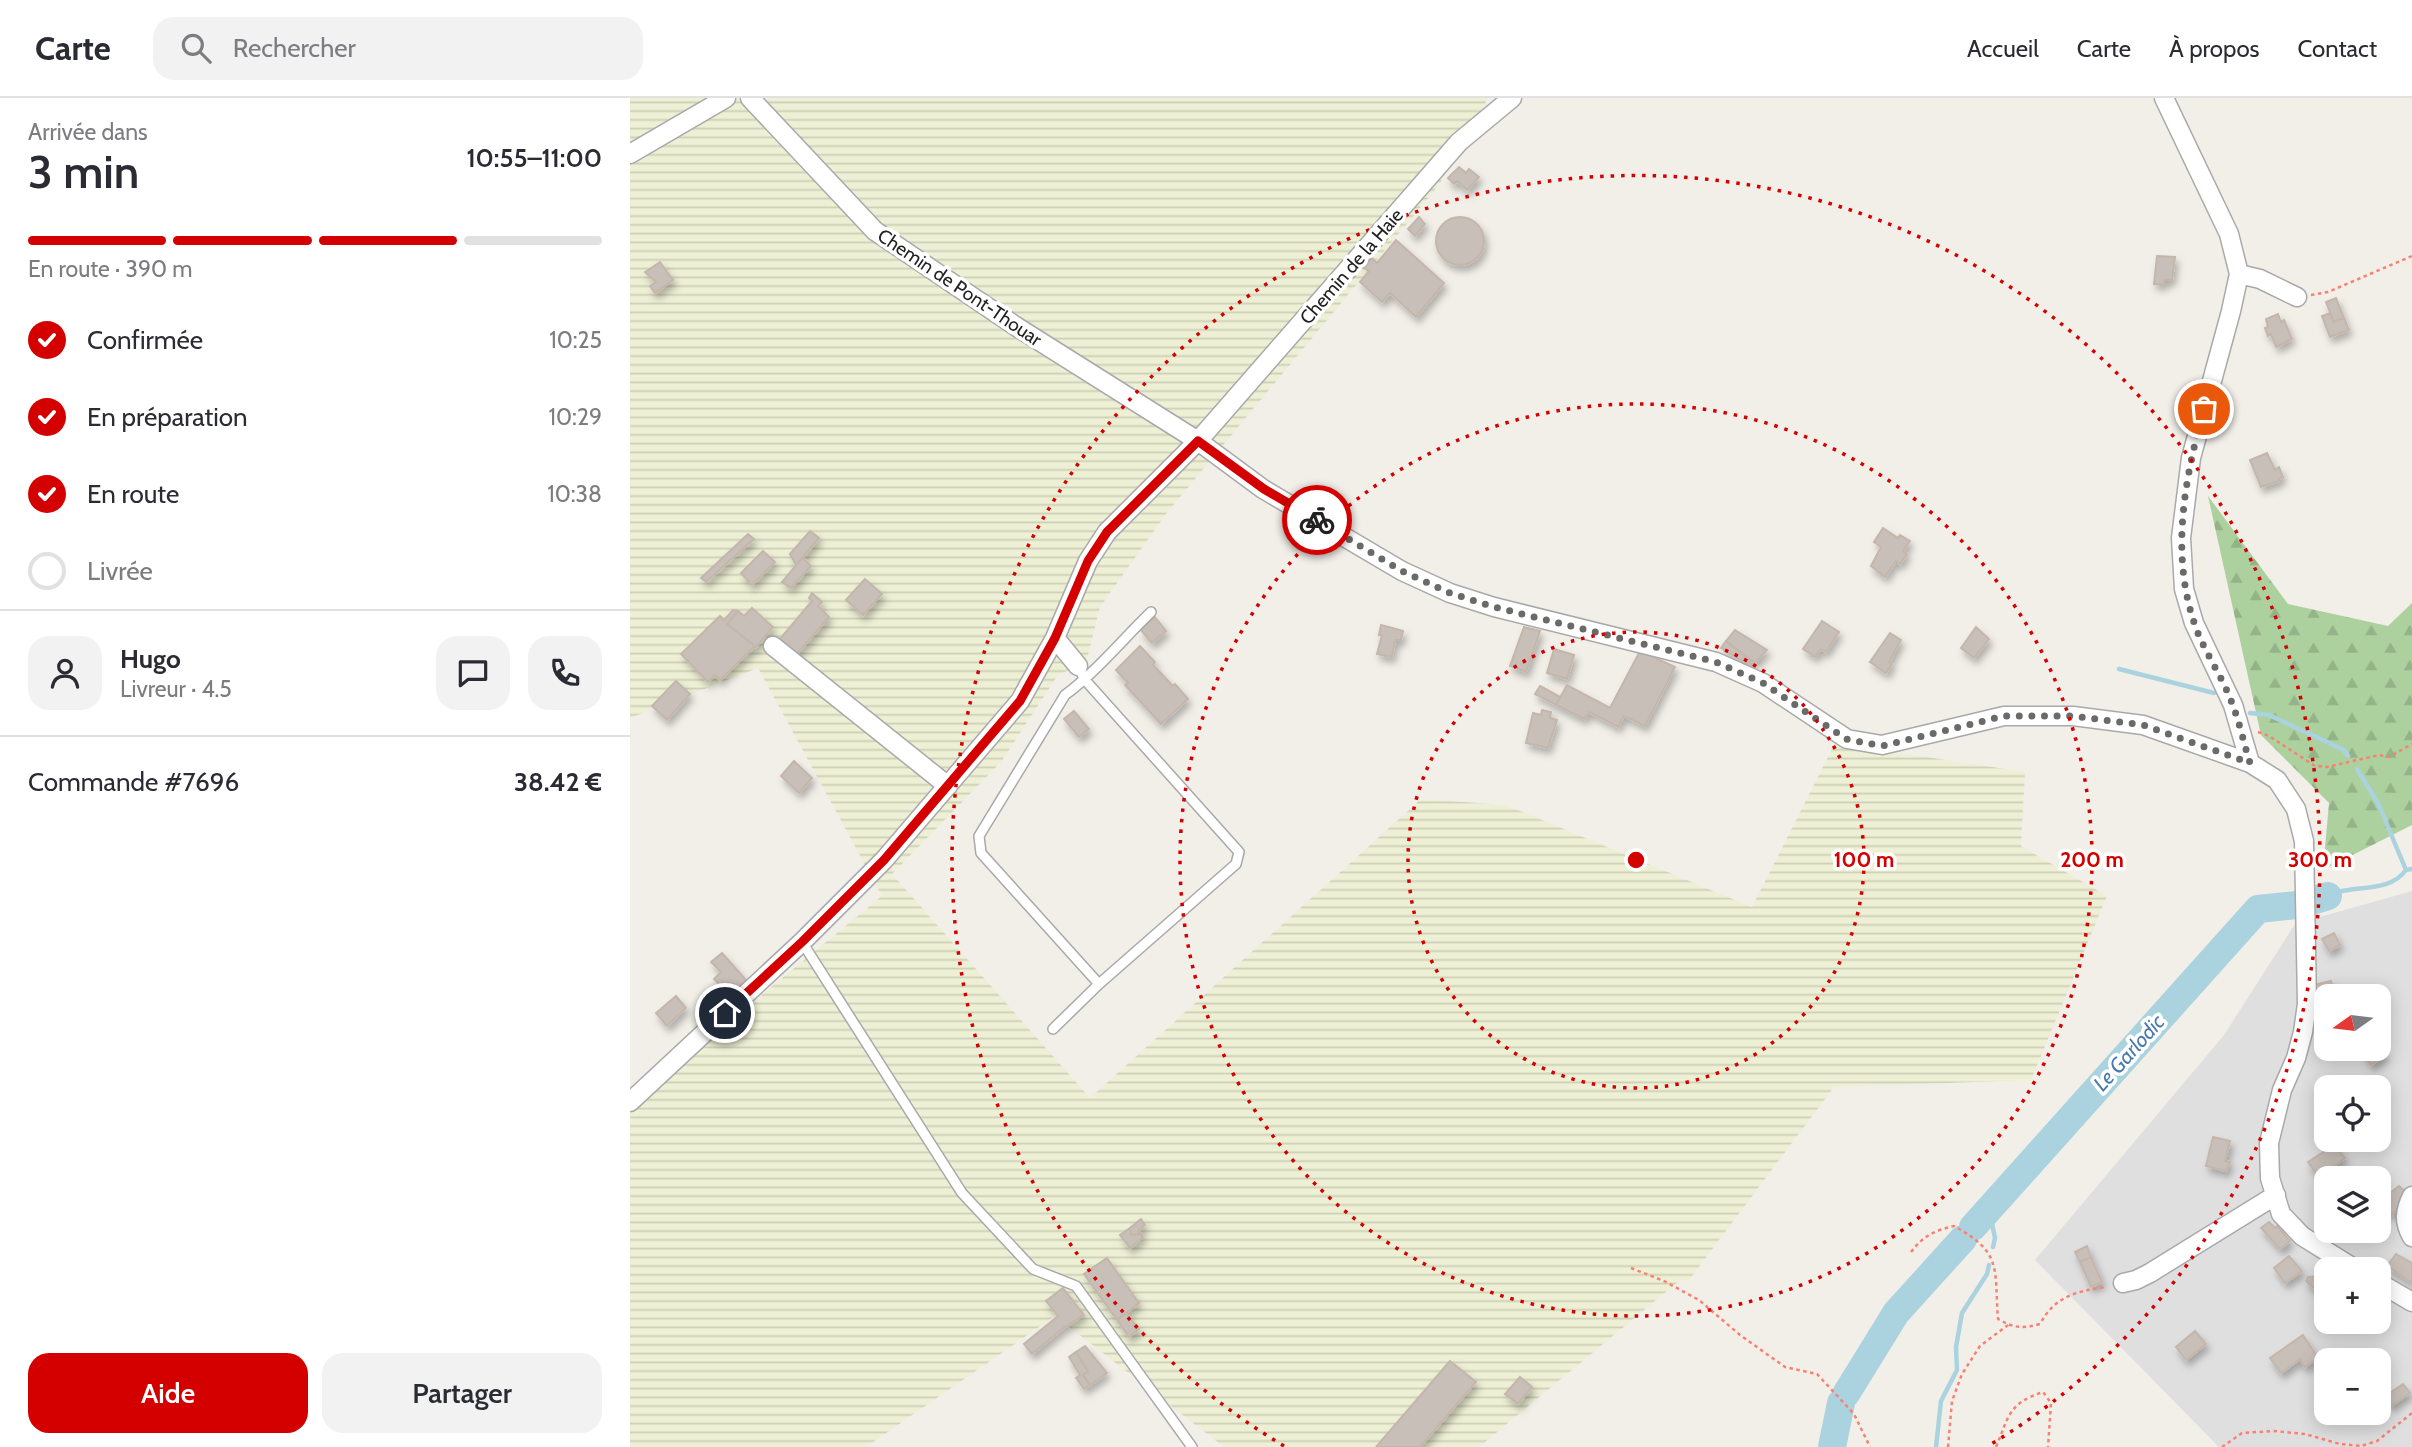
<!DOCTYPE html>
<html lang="fr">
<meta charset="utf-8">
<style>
body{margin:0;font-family:Cabin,sans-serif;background:#f2f2f3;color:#2b2b33;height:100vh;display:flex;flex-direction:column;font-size:26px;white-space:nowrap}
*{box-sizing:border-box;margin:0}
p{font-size:23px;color:#7c7c81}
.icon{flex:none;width:38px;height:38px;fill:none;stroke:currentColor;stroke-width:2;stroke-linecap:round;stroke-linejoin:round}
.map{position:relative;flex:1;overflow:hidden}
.panel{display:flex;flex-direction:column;background:#fff;width:630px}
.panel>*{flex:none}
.needle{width:46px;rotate:256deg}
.fabs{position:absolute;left:1684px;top:886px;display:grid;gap:14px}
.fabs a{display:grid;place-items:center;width:77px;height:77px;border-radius:14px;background:#fff;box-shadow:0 4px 18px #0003;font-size:35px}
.pin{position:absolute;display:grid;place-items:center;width:60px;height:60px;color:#fff;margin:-30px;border:4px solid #fff;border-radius:50%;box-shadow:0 2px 7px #0007}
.courier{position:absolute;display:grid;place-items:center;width:70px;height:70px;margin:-35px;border:5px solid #d40000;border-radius:50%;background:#fff;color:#222;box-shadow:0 2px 9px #0007}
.overview em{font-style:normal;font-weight:600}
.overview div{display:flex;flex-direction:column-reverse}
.overview{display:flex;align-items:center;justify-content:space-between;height:119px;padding:0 28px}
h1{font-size:46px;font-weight:600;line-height:52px}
.bar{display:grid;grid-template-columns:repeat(4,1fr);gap:10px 7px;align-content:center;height:84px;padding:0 28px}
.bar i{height:9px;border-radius:5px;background:#e1e1e2}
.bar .current{background:#d40000}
.bar p{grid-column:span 4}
.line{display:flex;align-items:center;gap:18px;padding:0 28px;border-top:2px solid #e1e1e2}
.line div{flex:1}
.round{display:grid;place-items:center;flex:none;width:74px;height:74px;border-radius:21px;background:#f2f2f3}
ol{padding:0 28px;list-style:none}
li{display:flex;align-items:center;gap:21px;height:77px}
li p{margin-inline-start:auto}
li .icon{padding:7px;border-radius:50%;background:#d40000;color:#fff;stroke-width:4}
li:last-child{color:#7c7c81}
li i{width:38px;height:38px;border:4px solid #e1e1e2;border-radius:50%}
.action{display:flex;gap:14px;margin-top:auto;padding:14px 28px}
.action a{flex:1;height:80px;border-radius:21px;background:#d40000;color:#fff;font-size:28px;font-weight:600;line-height:80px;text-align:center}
.action a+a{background:#f2f2f3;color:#2b2b33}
header{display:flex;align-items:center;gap:42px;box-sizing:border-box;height:98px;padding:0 35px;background:#fff;border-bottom:2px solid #e1e1e2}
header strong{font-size:33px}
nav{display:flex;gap:38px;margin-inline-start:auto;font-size:24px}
.search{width:490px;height:63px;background:#f2f2f3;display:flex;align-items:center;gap:18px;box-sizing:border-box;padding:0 24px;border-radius:21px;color:#7c7c81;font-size:26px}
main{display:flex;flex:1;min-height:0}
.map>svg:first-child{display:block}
.residential{fill:#e0dfdf;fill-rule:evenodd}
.farmland{fill:url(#farmland-rules)}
.forest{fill:url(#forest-firs)}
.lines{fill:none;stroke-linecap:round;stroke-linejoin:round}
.stream{stroke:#aad3df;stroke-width:4.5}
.river{stroke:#aad3df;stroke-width:28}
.building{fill:#c7bfb8;stroke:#c4b6ab;stroke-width:2;filter:url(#shadow)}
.service-casing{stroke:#a9a9a9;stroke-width:12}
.minor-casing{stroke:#a9a9a9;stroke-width:21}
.path{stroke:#fa8072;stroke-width:2.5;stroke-dasharray:3.5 3.5;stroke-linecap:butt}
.service{stroke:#fff;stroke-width:9}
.minor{stroke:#fff;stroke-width:18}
.done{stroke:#6b6a68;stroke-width:7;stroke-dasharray:0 12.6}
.route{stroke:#d40000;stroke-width:9}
.ring{fill:none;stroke:#d40000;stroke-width:3.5;stroke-dasharray:3.5 7}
.labels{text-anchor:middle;stroke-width:7;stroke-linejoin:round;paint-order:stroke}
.street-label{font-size:19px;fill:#222;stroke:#fff}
.water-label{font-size:21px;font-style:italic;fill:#4a7aab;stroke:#fff}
.centre{fill:#d40000;stroke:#fff;stroke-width:3.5}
.ring-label{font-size:21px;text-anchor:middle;font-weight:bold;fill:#d40000;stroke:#fff;stroke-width:7;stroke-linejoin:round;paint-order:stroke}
</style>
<header>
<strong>Carte</strong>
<div class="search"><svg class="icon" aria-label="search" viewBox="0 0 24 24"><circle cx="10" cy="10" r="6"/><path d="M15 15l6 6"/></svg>Rechercher</div>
<nav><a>Accueil</a><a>Carte</a><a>À propos</a><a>Contact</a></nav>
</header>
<main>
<section class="panel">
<div class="overview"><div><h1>3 min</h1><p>Arrivée dans</p></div><em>10:55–11:00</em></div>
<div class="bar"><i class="current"></i><i class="current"></i><i class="current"></i><i></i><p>En route · 390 m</p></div>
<ol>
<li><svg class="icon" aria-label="check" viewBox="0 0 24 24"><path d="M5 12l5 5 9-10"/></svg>Confirmée<p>10:25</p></li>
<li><svg class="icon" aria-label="check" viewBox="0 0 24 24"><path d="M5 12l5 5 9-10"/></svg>En préparation<p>10:29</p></li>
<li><svg class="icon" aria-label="check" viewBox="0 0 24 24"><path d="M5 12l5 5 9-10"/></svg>En route<p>10:38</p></li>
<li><i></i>Livrée</li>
</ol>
<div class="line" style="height:126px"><a class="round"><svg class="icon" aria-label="person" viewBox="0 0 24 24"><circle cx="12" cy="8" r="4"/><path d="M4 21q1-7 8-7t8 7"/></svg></a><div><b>Hugo</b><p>Livreur · 4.5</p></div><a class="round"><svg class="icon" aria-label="chat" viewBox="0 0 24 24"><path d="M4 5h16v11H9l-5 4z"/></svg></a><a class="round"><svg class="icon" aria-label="phone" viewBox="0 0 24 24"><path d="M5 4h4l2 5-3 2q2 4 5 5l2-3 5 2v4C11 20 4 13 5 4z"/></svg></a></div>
<div class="line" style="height:91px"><div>Commande #7696</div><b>38.42 €</b></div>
<div class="action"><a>Aide</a><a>Partager</a></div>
</section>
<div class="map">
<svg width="1782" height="1349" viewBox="0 0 1782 1349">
<defs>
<pattern id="farmland-rules" width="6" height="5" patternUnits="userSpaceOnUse" patternTransform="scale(1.75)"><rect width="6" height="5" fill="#eef0d5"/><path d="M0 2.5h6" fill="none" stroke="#ccceb7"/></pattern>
<pattern id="forest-firs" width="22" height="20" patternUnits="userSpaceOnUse" patternTransform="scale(1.75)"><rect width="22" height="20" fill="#add19e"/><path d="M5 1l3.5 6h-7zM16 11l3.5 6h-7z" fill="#95b388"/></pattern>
<filter id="shadow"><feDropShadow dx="3" dy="5.5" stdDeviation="3.5" flood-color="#0004"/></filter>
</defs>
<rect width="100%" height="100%" fill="#f2efe9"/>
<path class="residential" d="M1782 793V1349H1589L1405 1162 1594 937 1665 826ZM1696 898H1748V950H1696ZM1696 989H1748V1041H1696ZM1696 1080H1748V1132H1696ZM1696 1171H1748V1223H1696ZM1696 1262H1748V1314H1696Z"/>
<path class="farmland" d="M0 0H858L809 87 536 416 470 509 457 561 448 568 428 577 371 664 262 776 460 1000 791 701 876 707 1122 809 1205 645 1395 674 1391 748 1477 798 1401 982 1204 989 1059 1182 1049 1183 849 1349H594L425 1218 236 1349H0V1005L252 798 128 570 0 620Z"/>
<path class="forest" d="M1578 398 1658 506 1758 528 1782 505V727L1693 772 1699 705 1631 637Z"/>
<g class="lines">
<path class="stream" d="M1489 571 1584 595
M1620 615 1639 617 1714 652 1718 658
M1727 671 1748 705 1776 772
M1708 794C1731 788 1761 793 1776 772L1782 771
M1359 1111 1365 1140 1363 1149
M1306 1349 1311 1303 1327 1272 1326 1249 1332 1215 1357 1176 1359 1167"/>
<path class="river" d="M1685 802 1698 798
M1343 1129 1628 811 1667 807
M1216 1296 1266 1215 1333 1141
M1202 1349 1211 1305"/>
</g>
<path class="building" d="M829 69 836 75 839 71 849 79 837 92 827 83 824 86 818 80Z
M806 143a24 24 0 1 1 48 0a24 24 0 1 1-48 0Z
M789 119 795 126 785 138 778 131Z
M766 142 814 185 786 219 760 195 752 204 730 184 739 173 734 170 742 160 747 165Z
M1527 158 1545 159 1542 182H1534V186H1524Z
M30 164 43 182 25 195 20 188 26 184 15 174Z
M1706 200 1714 220 1704 224 1696 204Z
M1700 215 1704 224 1714 220 1719 232 1700 239 1692 218Z
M1648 216 1651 224 1654 222 1662 241 1646 249 1641 236 1638 238 1635 230 1638 229 1636 221Z
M1637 355 1645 372 1649 369 1653 379 1649 381V383L1631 389 1620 362Z
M1253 430 1268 440 1270 437 1280 443 1273 453 1277 456 1270 466 1266 463 1255 479 1241 468 1251 449 1244 444Z
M180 433 189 440 166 467 160 456Z
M118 436 124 441 76 484 71 480Z
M189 440 173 460 181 468 161 490 152 484Z
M133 453 145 464 122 487 111 475Z
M235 481 252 496 233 517 216 502Z
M182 495 192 504 188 508 199 519 167 556 150 541 182 503 179 500Z
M122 510 143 529 126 549 97 526 108 513 114 518Z
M103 512 108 513 97 526 125 548 90 582 85 577 78 584 51 556 90 518 94 522Z
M525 519 536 533 522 545 511 532Z
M1192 523 1209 534 1196 554 1191 551 1185 559 1173 551Z
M751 527 773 533 771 542H765L762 559 747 556 752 537H749Z
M894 529 910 533 896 574 880 568Z
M1346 529 1359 541 1344 560 1331 550Z
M1105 532 1137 552 1125 565 1096 543Z
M1260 535 1271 542 1259 564 1262 566 1256 575 1240 564Z
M1096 543 1121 563 1118 567 1091 550Z
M510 548 525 564 523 567 543 588 545 586 558 601 531 626 495 587 498 585 486 572Z
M924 551 944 557 937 581 917 575Z
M1010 553 1045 569 1015 628 994 618 988 629 959 614 954 621 926 607 937 587 980 610Z
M46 583 60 596 37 622 22 608Z
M910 588 930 599 926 607 905 596Z
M912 612 921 614 920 620 927 622 918 650 896 645 903 615 911 617Z
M444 613 459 631 449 639 434 621Z
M164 663 182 680 169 695 151 678Z
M1704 835 1710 847 1699 853 1692 841Z
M92 855 116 882 105 893 103 890 100 893 95 887 92 889 84 881 91 874 81 864Z
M1701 883 1705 898H1696V911L1688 886Z
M46 898 56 910 37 928 26 915Z
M1748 946 1755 958 1741 967 1731 951 1748 950Z
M1583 1039 1600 1043 1595 1063 1600 1064 1596 1073 1576 1068Z
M1704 1047 1715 1060 1704 1068 1707 1072 1700 1077 1696 1072 1688 1078 1678 1064Z
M1769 1088 1779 1097 1762 1117 1752 1108 1748 1098 1752 1094 1756 1098Z
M511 1121 515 1127 508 1133 511 1136 501 1137 500 1130Z
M1639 1124 1645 1130 1647 1128 1660 1143 1650 1151 1631 1130Z
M500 1130 501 1137 511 1136 513 1139 500 1150 490 1137Z
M1457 1148 1461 1159 1450 1164 1445 1154Z
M1766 1156 1782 1165V1185L1757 1168Z
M1659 1158 1672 1173 1655 1185 1644 1170Z
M1461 1159 1472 1184 1461 1189 1450 1164Z
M477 1160 509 1205 487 1222 454 1176Z
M1692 1178 1696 1184 1685 1191 1676 1183 1678 1179Z
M433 1190 454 1217 432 1231 402 1256 394 1246 428 1218 416 1203Z
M496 1215 509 1231 499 1239 487 1222Z
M1565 1233 1576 1246 1556 1262 1546 1249Z
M1673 1237 1688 1260 1675 1269 1670 1261 1651 1275 1640 1260Z
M455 1248 477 1275 460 1287 453 1277 458 1273 446 1254Z
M446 1254 458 1273 453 1277 460 1287 454 1291 446 1280 450 1277 439 1259Z
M820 1263 846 1284 790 1349H746Z
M890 1279 902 1289 888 1306 875 1296Z
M1773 1286 1780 1295 1761 1308 1754 1299Z"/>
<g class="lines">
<defs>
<path id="service" d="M172 844 332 1095 403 1171 446 1188 562 1349
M469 886 351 755 349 738 435 597C466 574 493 541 521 514
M423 931 469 886 606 766 609 754 455 582 448 568"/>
<path id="minor" d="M120 0 245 133 387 229 568 343 633 391 772 473 820 495 864 509 1086 564 1133 585 1217 641 1252 647 1374 618H1443L1513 627 1620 665 1647 682 1666 711 1674 743 1677 906 1673 934 1666 960 1652 992 1639 1045 1640 1080 1651 1116 1672 1138 1725 1171
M1534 0 1599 136 1609 176 1601 213 1561 360 1551 440 1554 491 1564 525 1603 607 1620 665
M0 56 96 0
M1609 176 1630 181 1667 199
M425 540 448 568
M143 548 318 688
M0 1004 172 844 254 762 390 603 425 540 458 463 477 434 568 343 829 44 882 0
M1782 1098C1775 1112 1773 1124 1782 1139
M1748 1184 1782 1204
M1493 1185 1506 1182 1520 1175 1646 1097"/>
</defs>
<use href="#service" class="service-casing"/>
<use href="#minor" class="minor-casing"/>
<path class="path" d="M1681 197 1698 194 1782 158
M1628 634 1639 638 1685 668 1697 669 1749 657 1759 659 1782 646
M1281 1154C1294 1137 1304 1133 1324 1128 1373 1155 1364 1170 1368 1221 1383 1230 1393 1231 1410 1226 1425 1198 1447 1193 1476 1189
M1001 1170 1034 1183 1069 1202 1110 1237 1155 1269 1187 1276 1224 1316 1240 1349
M1318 1349 1322 1303 1332 1276 1350 1248 1378 1227
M1366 1349C1379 1319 1377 1306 1413 1294L1421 1305 1418 1349
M1592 1349 1612 1335 1644 1333 1675 1336 1710 1346 1731 1348 1747 1343 1782 1315"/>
<use href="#service" class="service"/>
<use href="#minor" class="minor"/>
</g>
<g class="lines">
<path class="done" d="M687 422 772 473 820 495 864 509 1086 564 1133 585 1216 641 1252 648 1374 618H1443L1513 627 1620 665C1614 646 1610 626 1603 608 1593 578 1572 552 1563 521 1541 452 1555 379 1574 311"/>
<path class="route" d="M95 915 172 844 254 762 390 603 425 540 458 463 477 434 568 343 634 391 687 422"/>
</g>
<g class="ring">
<circle cx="1006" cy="762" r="228"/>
<circle cx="1006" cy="762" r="456"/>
<path d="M654 1348A684 684 0 1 1 1358 1348"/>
</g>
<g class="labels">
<g class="street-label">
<text transform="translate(721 168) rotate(-49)" y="7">Chemin de la Haie</text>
<text transform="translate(330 189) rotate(34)" y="7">Chemin de Pont-Thouar</text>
</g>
<g class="water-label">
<text transform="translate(1499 955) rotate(-48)" y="7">Le Garlodic</text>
</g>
</g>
<circle cx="1006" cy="762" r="10" class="centre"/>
<g class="ring-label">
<text x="1234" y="769">100 m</text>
<text x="1462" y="769">200 m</text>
<text x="1690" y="769">300 m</text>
</g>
</svg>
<div class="fabs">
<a><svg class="needle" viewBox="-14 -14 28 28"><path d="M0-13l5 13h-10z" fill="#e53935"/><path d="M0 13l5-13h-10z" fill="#7c7c81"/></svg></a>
<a><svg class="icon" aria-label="locate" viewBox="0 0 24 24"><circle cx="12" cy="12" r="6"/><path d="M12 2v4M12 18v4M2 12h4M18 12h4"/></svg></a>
<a><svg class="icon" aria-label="layers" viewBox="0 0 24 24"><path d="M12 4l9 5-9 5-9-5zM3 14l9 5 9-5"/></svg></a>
<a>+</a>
<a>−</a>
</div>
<div class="pin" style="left:1574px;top:311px;background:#ea580c"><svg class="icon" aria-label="bag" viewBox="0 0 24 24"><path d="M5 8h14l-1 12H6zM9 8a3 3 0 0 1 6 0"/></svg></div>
<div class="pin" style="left:95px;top:915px;background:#1f2937"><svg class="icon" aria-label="home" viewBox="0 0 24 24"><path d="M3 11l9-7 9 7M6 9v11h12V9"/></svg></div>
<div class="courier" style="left:687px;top:422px"><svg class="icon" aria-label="bike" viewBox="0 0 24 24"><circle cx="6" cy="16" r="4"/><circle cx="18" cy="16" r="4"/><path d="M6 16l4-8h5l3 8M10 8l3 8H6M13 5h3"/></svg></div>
</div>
</main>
